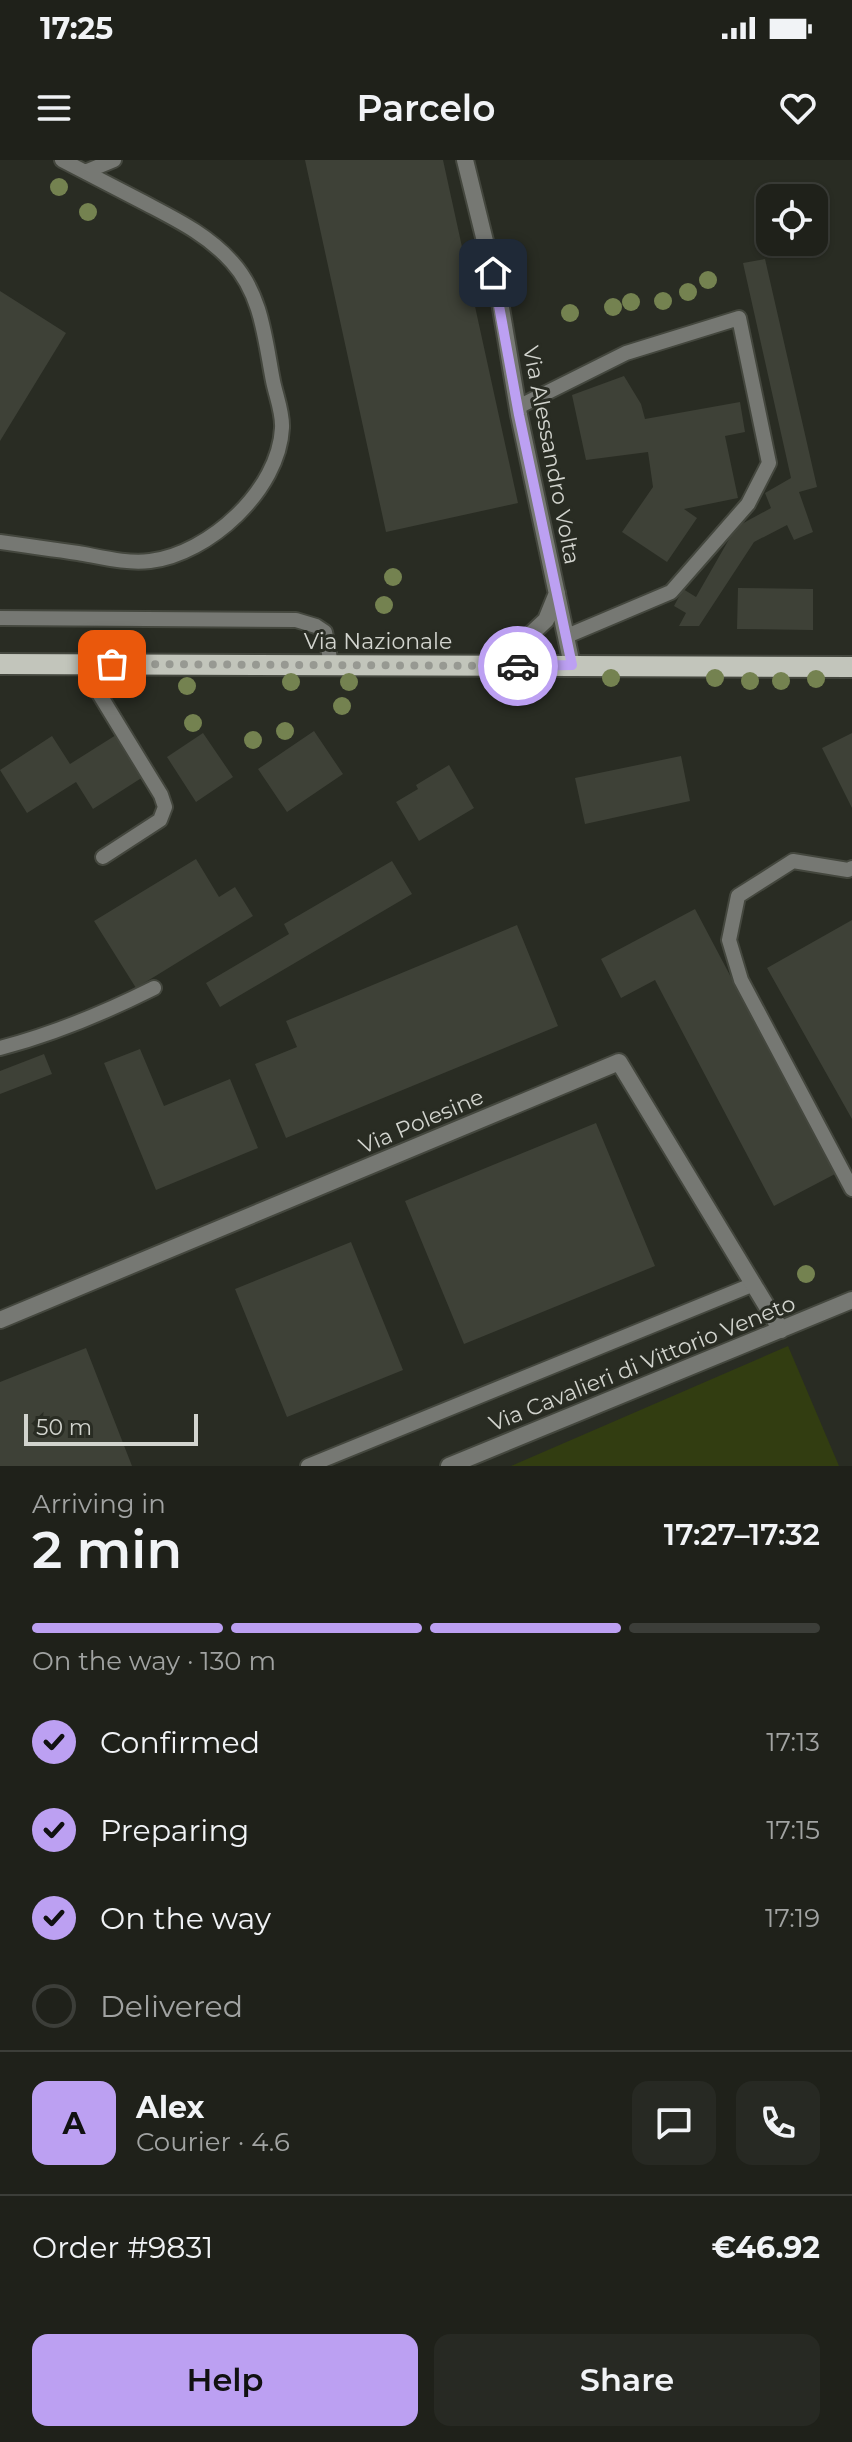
<!DOCTYPE html>
<meta charset="utf-8">
<style>
body{margin:0;font-family:Montserrat,sans-serif;background:#272923;color:#f1f3f6;height:100vh;display:flex;flex-direction:column;font-size:30px;white-space:nowrap}
*{box-sizing:border-box;margin:0}
p{font-size:26px;color:#a1a3a2}
.icon{flex:none;width:44px;height:44px;fill:none;stroke:currentColor;stroke-width:2;stroke-linecap:round;stroke-linejoin:round}
.map{position:relative;height:1306px;overflow:hidden}
.side{display:flex;flex-direction:column;background:#1f211a;flex:1}
.side>*{flex:none}
.controls{position:absolute;left:756px;top:24px;display:grid;gap:16px}
.controls a{display:grid;place-items:center;width:72px;height:72px;border-radius:16px;background:#1f211a;box-shadow:0 2px 6px #0004,0 0 0 2px #3c3e39;font-size:40px}
.scale{position:absolute;left:24px;bottom:20px;width:174px;box-sizing:border-box;padding-left:8px;border:4px solid #d2d4ce;border-top:0;font-size:22px;line-height:28px;white-space:nowrap;color:#d2d4ce;-webkit-text-stroke:6px #292c23;paint-order:stroke}
.pin{position:absolute;display:grid;place-items:center;width:68px;height:68px;color:#fff;margin:-34px;border-radius:16px;box-shadow:0 4px 12px #0006}
.courier{position:absolute;display:grid;place-items:center;width:80px;height:80px;margin:-40px;border:6px solid #bca0f2;border-radius:50%;background:#fff;color:#222;box-shadow:0 2px 10px #0007}
.overview em{font-style:normal;font-weight:600}
.overview div{display:flex;flex-direction:column-reverse}
.overview{display:flex;align-items:center;justify-content:space-between;height:136px;padding:0 32px}
h1{font-size:52px;font-weight:600;line-height:60px}
.bar{display:grid;grid-template-columns:repeat(4,1fr);gap:12px 8px;align-content:center;height:96px;padding:0 32px}
.bar i{height:10px;border-radius:6px;background:#3c3e39}
.bar .selected{background:#bca0f2}
.bar p{grid-column:span 4}
.line{display:flex;align-items:center;gap:20px;padding:0 32px;border-top:2px solid #3c3e39}
.line div{flex:1}
.round{display:grid;place-items:center;flex:none;width:84px;height:84px;border-radius:16px;background:#272923}
ol{padding:0 32px;list-style:none}
li{display:flex;align-items:center;gap:24px;height:88px}
li p{margin-inline-start:auto}
li .icon{padding:8px;border-radius:50%;background:#bca0f2;color:#111;stroke-width:4}
li:last-child{color:#a1a3a2}
li i{width:44px;height:44px;border:4px solid #3c3e39;border-radius:50%}
.button{display:flex;gap:16px;margin-top:auto;padding:16px 32px}
.button a{flex:1;height:92px;border-radius:16px;background:#bca0f2;color:#111;font-size:32px;font-weight:600;line-height:92px;text-align:center}
.button a+a{background:#272923;color:#f1f3f6}
.status{display:flex;justify-content:space-between;align-items:center;height:56px;padding:0 40px;background:#1f211a;direction:ltr}
.status svg{height:22px;fill:currentColor}
header{display:flex;justify-content:space-between;align-items:center;height:104px;padding:0 32px;background:#1f211a;font-size:36px;font-weight:600}
.map>svg:first-child{display:block}
.green{fill:#323d11}
.building{fill:#3e4137}
.lines{fill:none;stroke-linecap:round;stroke-linejoin:round}
.lane-casing{stroke:#44473e;stroke-width:18}
.street-casing{stroke:#44473e;stroke-width:20}
.primary-casing{stroke:#44473e;stroke-width:24}
.lane{stroke:#767873;stroke-width:14}
.street{stroke:#767873;stroke-width:16}
.primary{stroke:#c2c5bb;stroke-width:20}
.tree{fill:#748250}
.done{stroke:#979992;stroke-width:8;stroke-dasharray:0 14.4}
.route{stroke:#bca0f2;stroke-width:10}
.labels{text-anchor:middle;stroke-width:6;stroke-linejoin:round;paint-order:stroke}
.street-label{font-size:22px;fill:#d2d4ce;stroke:#292c23}
</style>
<div class="status"><b>17:25</b><svg viewBox="0 0 49 12"><path d="M0 12V9h3v3zM5 12V6h3v6zM10 12V3h3v9zM15 12V0h3v12zM26 1h20v11H26zM47 4h2v5h-2z"/></svg></div>
<header><svg class="icon" aria-label="menu" viewBox="0 0 24 24"><path d="M4 6h16M4 12h16M4 18h16"/></svg>Parcelo<svg class="icon" aria-label="heart" viewBox="0 0 24 24"><path d="M12 20l-8-8c-3-5 5-10 8-4 3-6 11-1 8 4z"/></svg></header>
<div class="map">
<svg width="852" height="1306" viewBox="0 0 852 1306">
<rect width="100%" height="100%" fill="#292c23"/>
<path class="green" d="M788 1186 839 1306H511Z"/>
<path class="building" d="M305 0H443L518 343 386 372Z
M765 99 817 327 799 332 813 372 794 380 787 365 754 382 699 466H679L686 453 674 446 683 429 696 437 736 367 771 348 765 333 791 318 743 103Z
M0 131 66 173 0 281Z
M624 216 641 244 645 259 740 242 745 272 725 276 738 338 684 349 697 358 667 402 622 372 653 327 648 292 586 300 572 235Z
M738 428 813 429V470L737 469Z
M314 571 343 614 287 652 258 609Z
M203 573 233 617 196 642 167 597Z
M852 573V648L822 588Z
M116 575 143 617 93 649 76 622 27 653 0 610 52 576 70 604Z
M681 596 690 641 585 664 575 618Z
M449 605 474 648 419 681 396 642 418 629 416 625Z
M196 699 219 737 235 727 253 756 136 828 94 761Z
M392 701 412 734 220 847 206 823 289 774 284 764Z
M695 749 835 1014 774 1046 655 820 621 838 601 799Z
M852 760V959L767 808Z
M517 765 558 866 286 978 255 904 297 887 286 861Z
M140 889 164 946 230 919 258 988 156 1030 104 903Z
M44 894 52 914 0 934V911Z
M596 963 655 1106 464 1184 405 1041Z
M351 1082 403 1210 287 1257 235 1129Z
M86 1188 132 1306H0V1222Z"/>
<g class="lines">
<defs>
<path id="lane" d="M85 12 114 0
M518 247 626 193 739 158 769 303 748 344 671 432 567 476
M0 382C26 386 52 389 78 393 101 397 127 404 150 401 209 394 279 330 282 268 283 253 276 236 273 221 265 180 262 135 232 102 207 74 175 59 143 42 116 28 89 14 62 0
M0 458 296 460 316 466 325 472 331 504
M81 504 161 635 165 647 160 660 103 697
M852 708 848 710 793 701 738 736 729 780 741 820 852 1029
M0 888C54 874 104 853 154 828
M308 1306 754 1124"/>
<path id="street" d="M465 0 500 142 519 255 572 505
M497 506 546 460 557 433
M0 1160 619 902 781 1170
M449 1306 852 1140"/>
<path id="primary" d="M0 504 852 507"/>
</defs>
<use href="#lane" class="lane-casing"/>
<use href="#street" class="street-casing"/>
<use href="#primary" class="primary-casing"/>
<use href="#lane" class="lane"/>
<use href="#street" class="street"/>
<use href="#primary" class="primary"/>
</g>
<g class="tree">
<circle cx="59" cy="27" r="9"/>
<circle cx="88" cy="52" r="9"/>
<circle cx="708" cy="120" r="9"/>
<circle cx="688" cy="132" r="9"/>
<circle cx="663" cy="141" r="9"/>
<circle cx="631" cy="142" r="9"/>
<circle cx="613" cy="147" r="9"/>
<circle cx="570" cy="153" r="9"/>
<circle cx="393" cy="417" r="9"/>
<circle cx="384" cy="445" r="9"/>
<circle cx="611" cy="518" r="9"/>
<circle cx="715" cy="518" r="9"/>
<circle cx="538" cy="519" r="9"/>
<circle cx="816" cy="519" r="9"/>
<circle cx="750" cy="521" r="9"/>
<circle cx="781" cy="521" r="9"/>
<circle cx="291" cy="522" r="9"/>
<circle cx="349" cy="522" r="9"/>
<circle cx="187" cy="526" r="9"/>
<circle cx="342" cy="546" r="9"/>
<circle cx="193" cy="563" r="9"/>
<circle cx="285" cy="571" r="9"/>
<circle cx="253" cy="580" r="9"/>
<circle cx="806" cy="1114" r="9"/>
</g>
<g class="lines">
<path class="done" d="M112 504 518 506"/>
<path class="route" d="M493 113 519 255 572 505 518 506"/>
</g>
<g class="labels">
<g class="street-label">
<text transform="translate(552 295) rotate(79)" y="8">Via Alessandro Volta</text>
<text x="378" y="489">Via Nazionale</text>
<text transform="translate(421 961) rotate(-23)" y="8">Via Polesine</text>
<text transform="translate(642 1203) rotate(-22)" y="8">Via Cavalieri di Vittorio Veneto</text>
</g>
</g>
</svg>
<div class="controls">
<a><svg class="icon" aria-label="locate" viewBox="0 0 24 24"><circle cx="12" cy="12" r="6"/><path d="M12 2v4M12 18v4M2 12h4M18 12h4"/></svg></a>
</div>
<div class="scale">50 m</div>
<div class="pin" style="left:112px;top:504px;background:#ea580c"><svg class="icon" aria-label="bag" viewBox="0 0 24 24"><path d="M5 8h14l-1 12H6zM9 8a3 3 0 0 1 6 0"/></svg></div>
<div class="pin" style="left:493px;top:113px;background:#1f2937"><svg class="icon" aria-label="home" viewBox="0 0 24 24"><path d="M3 11l9-7 9 7M6 9v11h12V9"/></svg></div>
<div class="courier" style="left:518px;top:506px"><svg class="icon" aria-label="car" viewBox="0 0 24 24"><path d="M5 17H2v-5l4-1 3-4h7l3 4 3 1v5h-3M9 17h6M6 11h13"/><circle cx="7" cy="17" r="2"/><circle cx="17" cy="17" r="2"/></svg></div>
</div>
<section class="side">
<div class="overview"><div><h1>2 min</h1><p>Arriving in</p></div><em>17:27–17:32</em></div>
<div class="bar"><i class="selected"></i><i class="selected"></i><i class="selected"></i><i></i><p>On the way · 130 m</p></div>
<ol>
<li><svg class="icon" aria-label="check" viewBox="0 0 24 24"><path d="M5 12l5 5 9-10"/></svg>Confirmed<p>17:13</p></li>
<li><svg class="icon" aria-label="check" viewBox="0 0 24 24"><path d="M5 12l5 5 9-10"/></svg>Preparing<p>17:15</p></li>
<li><svg class="icon" aria-label="check" viewBox="0 0 24 24"><path d="M5 12l5 5 9-10"/></svg>On the way<p>17:19</p></li>
<li><i></i>Delivered</li>
</ol>
<div class="line" style="height:144px"><b class="round" style="background:#bca0f2;color:#111">A</b><div><b>Alex</b><p>Courier · 4.6</p></div><a class="round"><svg class="icon" aria-label="chat" viewBox="0 0 24 24"><path d="M4 5h16v11H9l-5 4z"/></svg></a><a class="round"><svg class="icon" aria-label="phone" viewBox="0 0 24 24"><path d="M5 4h4l2 5-3 2q2 4 5 5l2-3 5 2v4C11 20 4 13 5 4z"/></svg></a></div>
<div class="line" style="height:104px"><div>Order #9831</div><b>€46.92</b></div>
<div class="button"><a>Help</a><a>Share</a></div>
</section>
